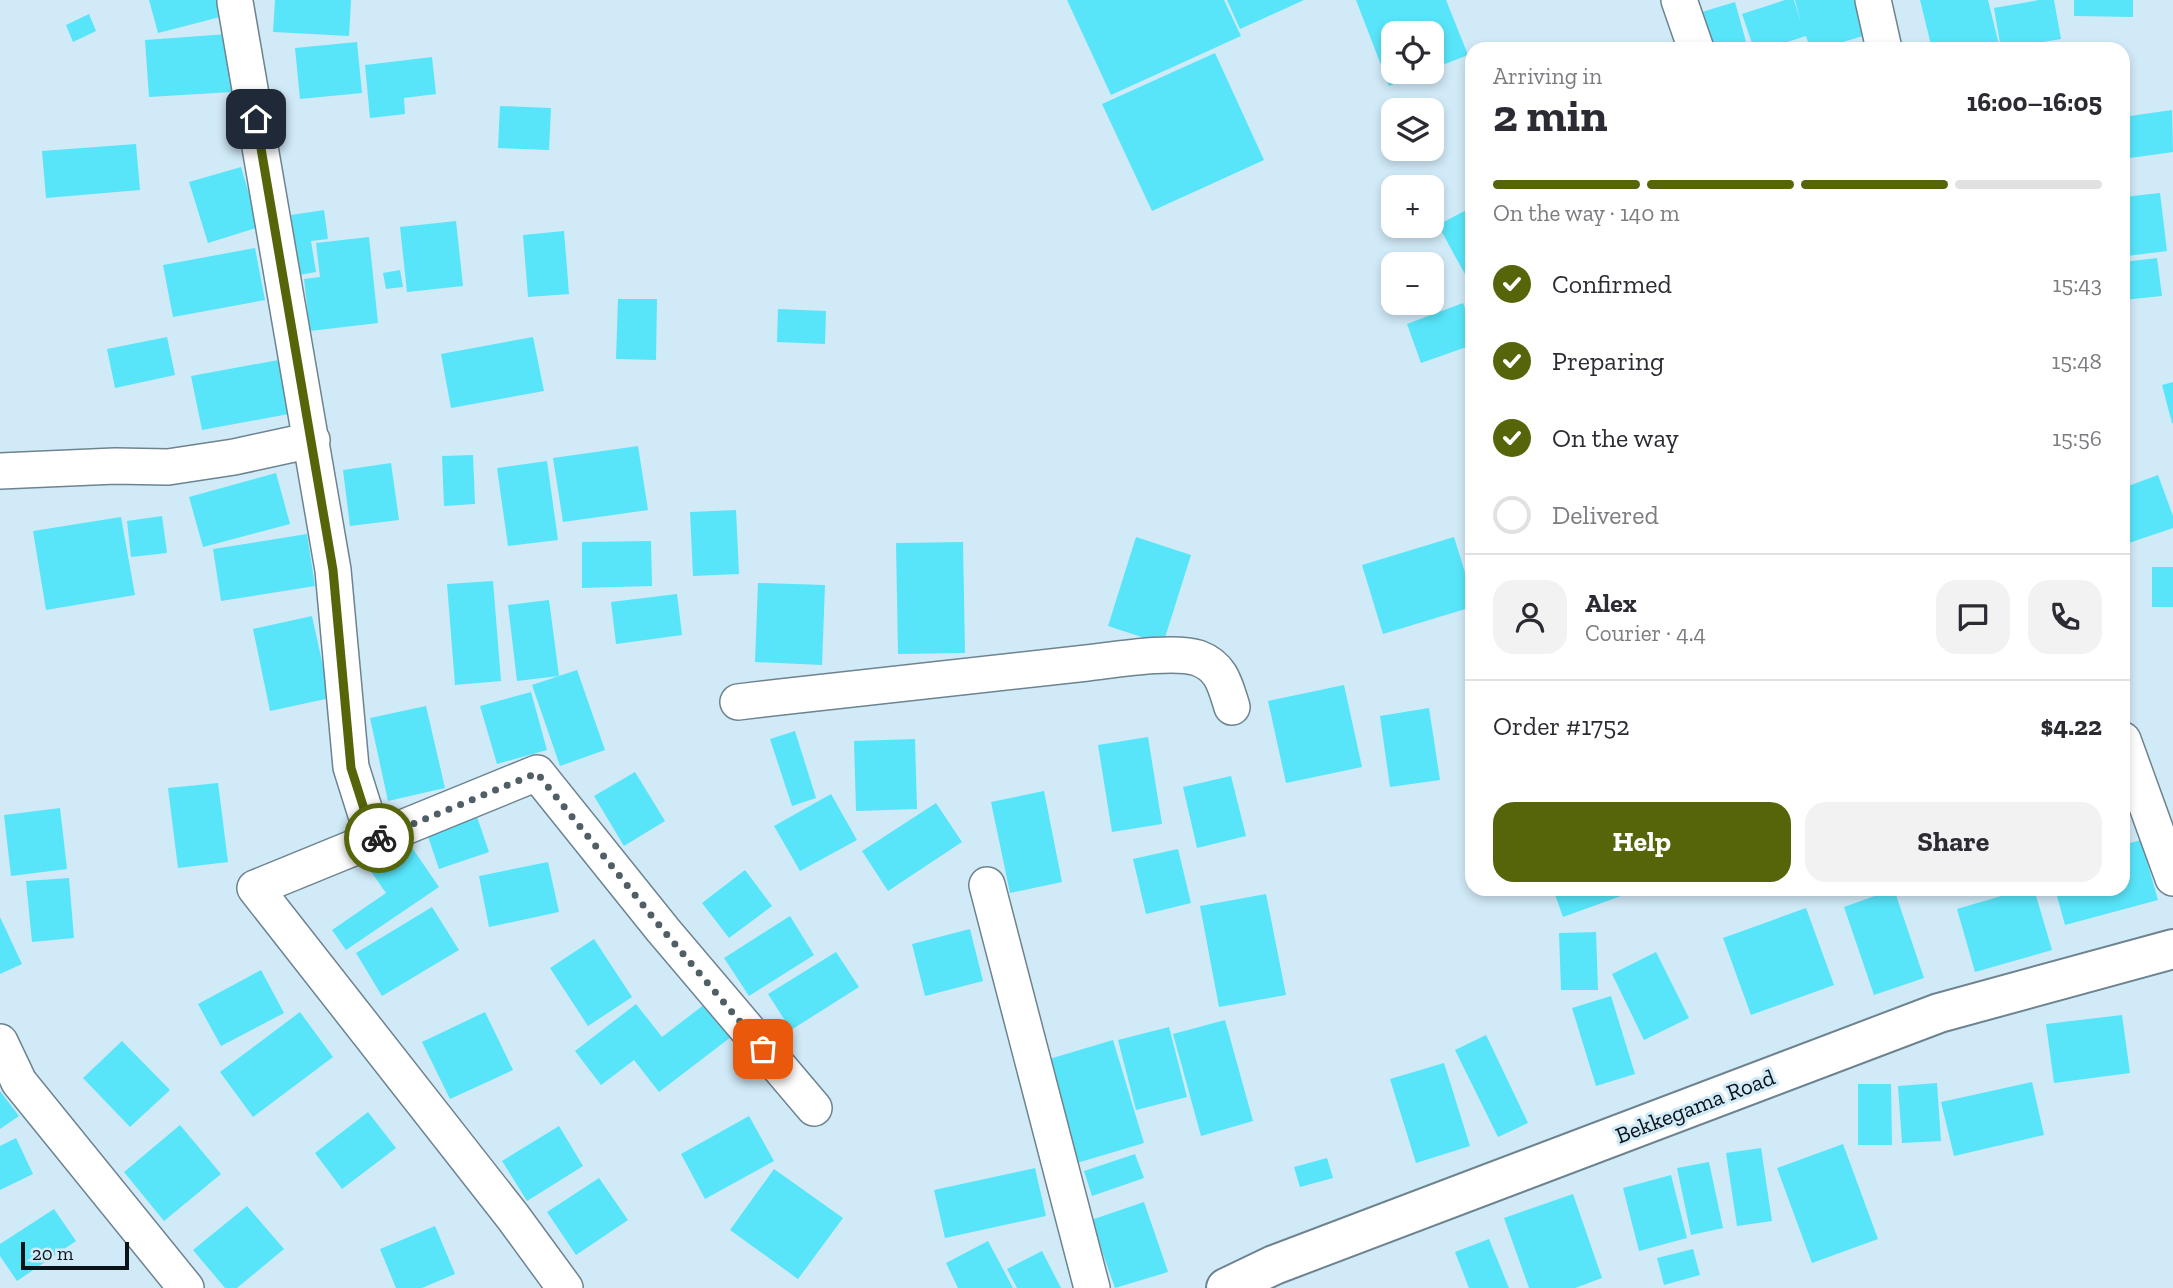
<!DOCTYPE html>
<meta charset="utf-8">
<style>
body{margin:0;font-family:"Zilla Slab",serif;background:#f2f2f3;color:#2b2b33;height:100vh;display:flex;flex-direction:column;font-size:26px;white-space:nowrap}
*{box-sizing:border-box;margin:0}
p{font-size:23px;color:#7c7c81}
.icon{flex:none;width:38px;height:38px;fill:none;stroke:currentColor;stroke-width:2;stroke-linecap:round;stroke-linejoin:round}
.map{position:relative;flex:1;overflow:hidden}
.panel{position:absolute;left:1465px;top:42px;width:665px;height:854px;display:flex;flex-direction:column;background:#fff;border-radius:21px;box-shadow:0 4px 10px #0003}
.panel>*{flex:none}
.tools{position:absolute;left:1381px;top:21px;display:grid;gap:14px}
.tools a{display:grid;place-items:center;width:63px;height:63px;border-radius:14px;background:#fff;box-shadow:0 4px 10px #0003;font-size:35px}
.scale{position:absolute;left:21px;bottom:18px;width:108px;box-sizing:border-box;padding-left:7px;border:4px solid #0b1318;border-top:0;font-size:19px;line-height:24px;white-space:nowrap;color:#0b1318;-webkit-text-stroke:5px #d1eaf8;paint-order:stroke}
.pin{position:absolute;display:grid;place-items:center;width:60px;height:60px;color:#fff;margin:-30px;border-radius:14px;box-shadow:0 4px 10px #0006}
.courier{position:absolute;display:grid;place-items:center;width:70px;height:70px;margin:-35px;border:5px solid #57650a;border-radius:50%;background:#fff;color:#222;box-shadow:0 2px 9px #0007}
.headline em{font-style:normal;font-weight:700}
.headline div{display:flex;flex-direction:column-reverse}
.headline{display:flex;align-items:center;justify-content:space-between;height:119px;padding:0 28px}
h1{font-size:46px;font-weight:700;line-height:52px}
.bar{display:grid;grid-template-columns:repeat(4,1fr);gap:10px 7px;align-content:center;height:84px;padding:0 28px}
.bar i{height:9px;border-radius:5px;background:#e1e1e2}
.bar .current{background:#57650a}
.bar p{grid-column:span 4}
.line{display:flex;align-items:center;gap:18px;padding:0 28px;border-top:2px solid #e1e1e2}
.line div{flex:1}
.round{display:grid;place-items:center;flex:none;width:74px;height:74px;border-radius:21px;background:#f2f2f3}
ol{padding:0 28px;list-style:none}
li{display:flex;align-items:center;gap:21px;height:77px}
li p{margin-inline-start:auto}
li .icon{padding:7px;border-radius:50%;background:#57650a;color:#fff;stroke-width:4}
li:last-child{color:#7c7c81}
li i{width:38px;height:38px;border:4px solid #e1e1e2;border-radius:50%}
.action{display:flex;gap:14px;margin-top:auto;padding:14px 28px}
.action a{flex:1;height:80px;border-radius:21px;background:#57650a;color:#fff;font-size:28px;font-weight:700;line-height:80px;text-align:center}
.action a+a{background:#f2f2f3;color:#2b2b33}
.map>svg:first-child{display:block}
.building{fill:#58e5f9}
.lines{fill:none;stroke-linecap:round;stroke-linejoin:round}
.minor-casing{stroke:#6d8390;stroke-width:38}
.tertiary-casing{stroke:#6d8390;stroke-width:42}
.minor{stroke:#fff;stroke-width:35}
.tertiary{stroke:#fff;stroke-width:38}
.done{stroke:#505e66;stroke-width:7;stroke-dasharray:0 12.6}
.route{stroke:#57650a;stroke-width:9}
.labels{text-anchor:middle;stroke-width:6;stroke-linejoin:round;paint-order:stroke}
.street-label{font-size:23px;fill:#0b1318;stroke:#d1eaf8}
</style>
<div class="map">
<svg width="2173" height="1288" viewBox="0 0 2173 1288">
<rect width="100%" height="100%" fill="#d1eaf8"/>
<path class="building" d="M149 0H224L228 15 158 33Z
M275 0H351L349 36 273 32Z
M1067 0H1224L1241 36 1111 95Z
M1227 0H1304L1240 29Z
M1356 0H1446L1468 55 1432 69V33H1393V72H1424L1389 86Z
M1785 0H1794L1801 23 1795 0H1856L1866 35 1820 49H1810L1806 36 1765 49H1754L1742 14Z
M1920 0H1988L2000 49H1932Z
M2039 0H2054L2061 39 2001 49 1994 8Z
M2074 0H2133V17L2074 16Z
M1735 2 1748 49H1704L1695 14Z
M89 14 96 31 73 42 66 25Z
M228 34 232 92 149 97 145 40Z
M357 42 362 93 300 99 295 48Z
M1215 53 1264 160 1152 211 1102 104Z
M432 57 436 94 404 98 405 114 370 118 365 65Z
M500 106 551 108 549 150 498 148Z
M2172 110 2173 152 2123 159V117Z
M136 144 140 190 46 198 42 151Z
M241 167 259 227 208 243 189 182Z
M2160 193 2167 251 2127 256 2123 236V197Z
M1472 207V287L1438 225Z
M324 210 328 239 311 241 316 272 299 275 291 215Z
M456 221 463 286 407 292 400 227Z
M564 231 569 294 528 297 523 235Z
M369 237 378 323 310 331 304 279 320 277 316 243Z
M255 248 265 300 173 317 163 265Z
M2157 258 2162 296 2123 300V262Z
M400 270 403 287 386 289 383 273Z
M618 299H657L656 360 616 359Z
M1463 303 1472 328V345L1421 363 1407 324Z
M778 309 826 311 825 344 777 342Z
M167 337 175 375 115 388 107 349Z
M533 337 544 391 451 408 441 354Z
M284 359 294 413 202 430 191 376Z
M2173 382V423H2172L2162 385Z
M638 446 648 510 563 522 553 458Z
M473 455 475 504 444 506 442 456Z
M547 461 558 540 508 546 497 468Z
M391 463 399 520 350 526 343 470Z
M276 473 290 524 203 547 189 497Z
M2158 475 2173 516V528L2123 545V488Z
M736 510 739 574 693 576 690 512Z
M162 516 167 553 131 557 127 521Z
M121 517 135 595 46 610 33 531Z
M307 534 315 586 221 601 213 549Z
M1136 537 1191 555 1163 644 1108 626Z
M1454 537 1472 595V607L1383 634 1362 565Z
M651 541 652 586 582 588V542Z
M963 542 965 653 898 654 896 543Z
M2152 567H2173V607H2152Z
M493 581 501 681 455 685 447 584Z
M758 583 825 585 822 665 755 662Z
M677 594 682 635 616 644 611 602Z
M549 600 559 676 577 670 605 750 560 766 532 685 559 676 517 681 508 605Z
M312 616 330 698 270 711 253 629Z
M1344 685 1362 767 1286 783 1268 701Z
M531 692 547 750 497 764 480 706Z
M426 706 445 788 388 801 370 718Z
M1429 708 1440 780 1390 787 1380 716Z
M795 731 816 798 792 806 770 739Z
M1148 737 1162 824 1112 832 1098 745Z
M915 739 917 809 856 811 854 741Z
M635 772 665 821 624 846 594 796Z
M1231 776 1246 836 1197 848 1183 787Z
M218 783 228 862 178 868 168 788Z
M1044 791 1062 882 1010 893 991 802Z
M831 794 857 840 800 871 774 826Z
M936 803 962 842 888 891 862 851Z
M60 808 67 869 11 876 4 815Z
M474 808 489 852 439 869 424 825Z
M402 833 439 887 346 950 332 930 386 893 363 860Z
M2141 840 2158 900 2065 925 2055 889H2123V845Z
M1178 849 1191 903 1146 914 1133 859Z
M548 862 559 912 489 927 479 876Z
M745 870 772 906 729 938 702 903Z
M69 878 74 938 32 942 26 881Z
M1553 889H1631L1632 892 1563 917Z
M1894 889 1924 978 1874 995 1844 907Z
M2025 889H2034L2052 950 1975 972 1957 909Z
M1266 894 1286 995 1219 1007 1200 906Z
M432 907 459 950 382 996 356 953Z
M1806 908 1834 985 1751 1015 1723 938Z
M790 916 814 955 749 996 724 958Z
M0 917 22 964 0 974Z
M970 929 983 981 925 996 912 944Z
M1596 932 1598 990H1561L1559 933Z
M594 939 632 997 588 1026 550 968Z
M836 952 859 987 791 1030 768 994Z
M1656 952 1689 1018 1644 1040 1612 974Z
M261 970 284 1013 221 1046 198 1004Z
M1611 996 1635 1074 1596 1086 1572 1008Z
M636 1004 662 1037 705 1004 731 1037 659 1092 634 1060 601 1085 575 1051Z
M300 1012 333 1057 253 1117 220 1072Z
M485 1012 513 1070 450 1099 422 1042Z
M2122 1015 2130 1073 2054 1083 2046 1024Z
M1225 1020 1253 1121 1201 1136 1173 1034Z
M1169 1027 1187 1097 1136 1110 1118 1040Z
M1486 1035 1528 1123 1498 1137 1455 1050Z
M1113 1040 1144 1143 1077 1163 1046 1060Z
M122 1041 170 1090 130 1127 83 1078Z
M1444 1063 1470 1146 1416 1163 1390 1079Z
M2032 1082 2044 1135 1954 1156 1941 1102Z
M1937 1083 1941 1141 1902 1143 1898 1086Z
M1858 1084H1891L1892 1145H1858Z
M0 1091 19 1116 0 1129Z
M368 1112 396 1148 342 1189 315 1153Z
M749 1116 774 1161 705 1199 681 1154Z
M180 1125 221 1174 164 1221 124 1172Z
M559 1126 583 1166 527 1201 502 1161Z
M16 1138 33 1174 0 1190V1146Z
M1843 1144 1878 1239 1812 1263 1777 1168Z
M1761 1148 1772 1221 1737 1226 1726 1153Z
M1135 1154 1144 1178 1092 1196 1084 1171Z
M1327 1158 1333 1178 1300 1187 1294 1167Z
M1709 1162 1723 1228 1691 1235 1677 1168Z
M1035 1168 1046 1216 945 1238 934 1190Z
M774 1169 843 1218 798 1279 730 1230Z
M1671 1175 1687 1238 1639 1251 1623 1188Z
M599 1178 628 1220 576 1255 547 1212Z
M1573 1194 1602 1278 1575 1288H1529L1504 1218Z
M1144 1202 1168 1272 1115 1288 1091 1220Z
M247 1206 284 1249 237 1288H225L193 1250Z
M54 1209 76 1241 17 1281 0 1256V1244Z
M435 1226 455 1274 422 1288H396L380 1249Z
M1489 1239 1509 1288H1469L1455 1252Z
M988 1241 1013 1288H958L946 1263Z
M1693 1249 1700 1275 1664 1285 1657 1258Z
M1042 1251 1061 1288H1017L1007 1269Z"/>
<g class="lines">
<defs>
<path id="minor" d="M1679 0 1696 49
M1873 0 1884 49
M235 2 333 570 351 767 374 840
M0 471 115 466 168 467 234 457 312 440
M738 702C854 688 970 675 1087 663 1114 660 1173 650 1198 658 1222 667 1225 685 1232 707
M2123 740 2173 878
M987 885 1092 1288
M0 1042 19 1082 186 1288
M565 1288 513 1217 255 888 537 773 663 930 814 1108"/>
<path id="tertiary" d="M1226 1288 1274 1265 1939 1013 2173 949"/>
</defs>
<use href="#minor" class="minor-casing"/>
<use href="#tertiary" class="tertiary-casing"/>
<use href="#minor" class="minor"/>
<use href="#tertiary" class="tertiary"/>
</g>
<g class="lines">
<path class="done" d="M379 838 537 773 663 930 763 1049"/>
<path class="route" d="M256 119 333 570 351 768 374 840 379 838"/>
</g>
<g class="labels">
<g class="street-label">
<text transform="translate(1695 1106) rotate(-21)" y="8">Bekkegama Road</text>
</g>
</g>
</svg>
<div class="tools">
<a><svg class="icon" aria-label="locate" viewBox="0 0 24 24"><circle cx="12" cy="12" r="6"/><path d="M12 2v4M12 18v4M2 12h4M18 12h4"/></svg></a>
<a><svg class="icon" aria-label="layers" viewBox="0 0 24 24"><path d="M12 4l9 5-9 5-9-5zM3 14l9 5 9-5"/></svg></a>
<a>+</a>
<a>−</a>
</div>
<div class="scale">20 m</div>
<div class="pin" style="left:763px;top:1049px;background:#ea580c"><svg class="icon" aria-label="bag" viewBox="0 0 24 24"><path d="M5 8h14l-1 12H6zM9 8a3 3 0 0 1 6 0"/></svg></div>
<div class="pin" style="left:256px;top:119px;background:#1f2937"><svg class="icon" aria-label="home" viewBox="0 0 24 24"><path d="M3 11l9-7 9 7M6 9v11h12V9"/></svg></div>
<div class="courier" style="left:379px;top:838px"><svg class="icon" aria-label="bike" viewBox="0 0 24 24"><circle cx="6" cy="16" r="4"/><circle cx="18" cy="16" r="4"/><path d="M6 16l4-8h5l3 8M10 8l3 8H6M13 5h3"/></svg></div>
<section class="panel">
<div class="headline"><div><h1>2 min</h1><p>Arriving in</p></div><em>16:00–16:05</em></div>
<div class="bar"><i class="current"></i><i class="current"></i><i class="current"></i><i></i><p>On the way · 140 m</p></div>
<ol>
<li><svg class="icon" aria-label="check" viewBox="0 0 24 24"><path d="M5 12l5 5 9-10"/></svg>Confirmed<p>15:43</p></li>
<li><svg class="icon" aria-label="check" viewBox="0 0 24 24"><path d="M5 12l5 5 9-10"/></svg>Preparing<p>15:48</p></li>
<li><svg class="icon" aria-label="check" viewBox="0 0 24 24"><path d="M5 12l5 5 9-10"/></svg>On the way<p>15:56</p></li>
<li><i></i>Delivered</li>
</ol>
<div class="line" style="height:126px"><a class="round"><svg class="icon" aria-label="person" viewBox="0 0 24 24"><circle cx="12" cy="8" r="4"/><path d="M4 21q1-7 8-7t8 7"/></svg></a><div><b>Alex</b><p>Courier · 4.4</p></div><a class="round"><svg class="icon" aria-label="chat" viewBox="0 0 24 24"><path d="M4 5h16v11H9l-5 4z"/></svg></a><a class="round"><svg class="icon" aria-label="phone" viewBox="0 0 24 24"><path d="M5 4h4l2 5-3 2q2 4 5 5l2-3 5 2v4C11 20 4 13 5 4z"/></svg></a></div>
<div class="line" style="height:91px"><div>Order #1752</div><b>$4.22</b></div>
<div class="action"><a>Help</a><a>Share</a></div>
</section>
</div>
